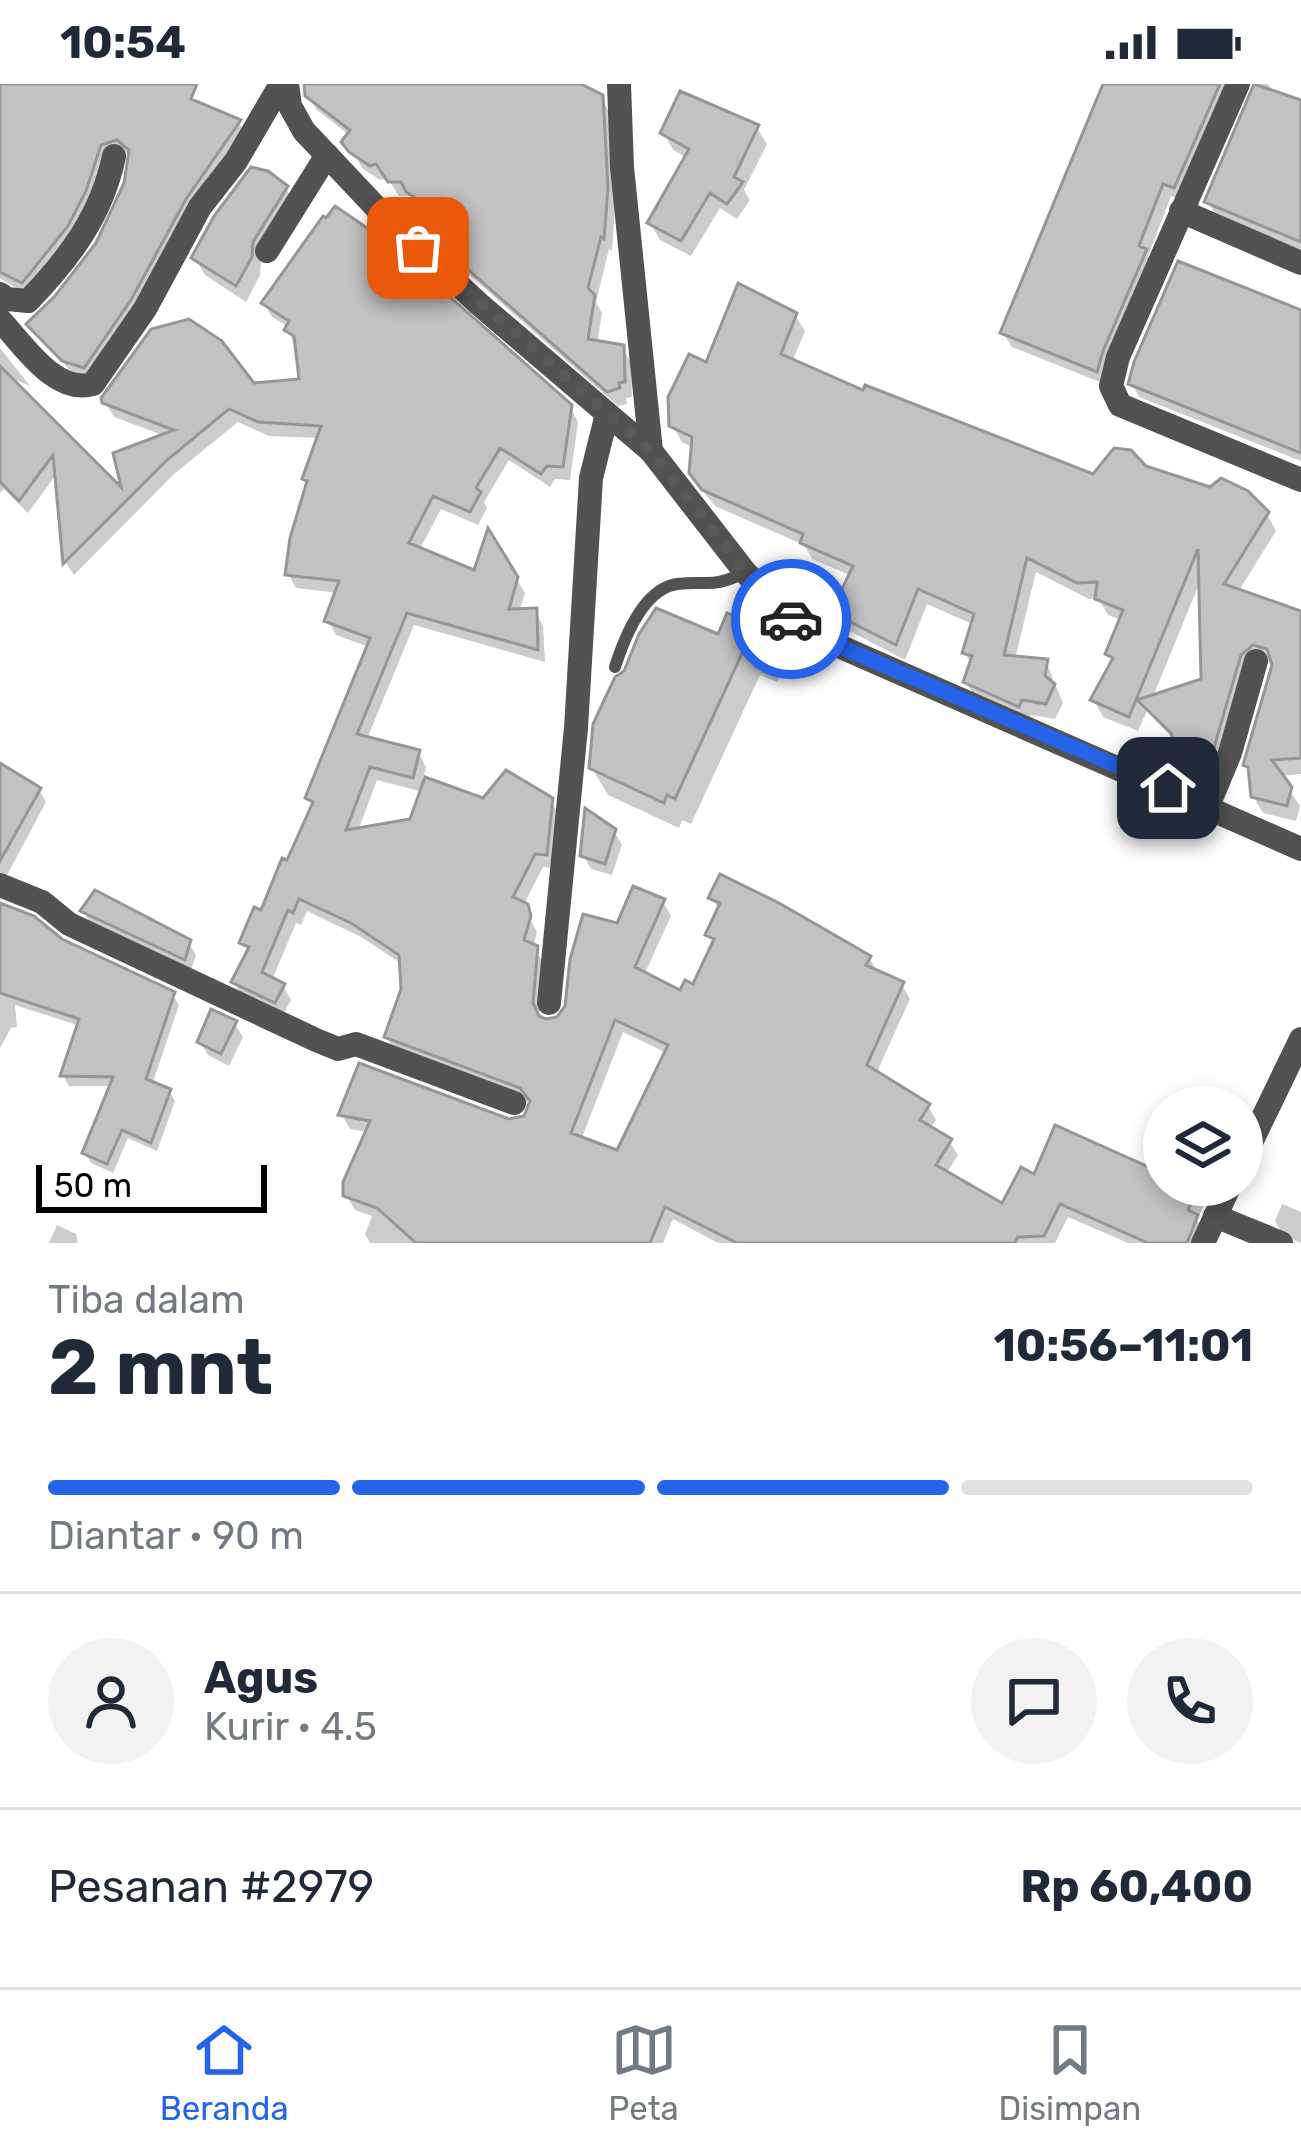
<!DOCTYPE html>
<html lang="id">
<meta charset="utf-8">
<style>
body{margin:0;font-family:Rubik,sans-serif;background:#f2f2f3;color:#1f2937;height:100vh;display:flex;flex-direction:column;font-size:45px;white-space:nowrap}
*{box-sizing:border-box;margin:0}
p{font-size:39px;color:#747a83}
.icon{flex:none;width:66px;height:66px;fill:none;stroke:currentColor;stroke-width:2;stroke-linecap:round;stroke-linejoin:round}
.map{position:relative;height:1159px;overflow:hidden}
.details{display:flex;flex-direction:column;background:#fff;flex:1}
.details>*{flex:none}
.fabs{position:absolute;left:1143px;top:1002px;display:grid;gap:24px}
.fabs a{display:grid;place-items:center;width:120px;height:120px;border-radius:50%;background:#fff;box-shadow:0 6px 18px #0003;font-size:60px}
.scale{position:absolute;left:36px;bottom:30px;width:231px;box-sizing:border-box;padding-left:12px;border:6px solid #000;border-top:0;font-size:33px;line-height:42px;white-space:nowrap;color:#000;-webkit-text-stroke:9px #fff;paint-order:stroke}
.pin{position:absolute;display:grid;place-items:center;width:102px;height:102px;color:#fff;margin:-51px;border-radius:24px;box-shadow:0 6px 18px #0006}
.courier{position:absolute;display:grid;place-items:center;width:120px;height:120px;margin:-60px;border:9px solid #2563eb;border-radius:50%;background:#fff;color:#222;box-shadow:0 3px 15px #0007}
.overview em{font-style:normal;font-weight:700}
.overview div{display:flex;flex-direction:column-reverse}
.overview{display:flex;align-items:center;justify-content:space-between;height:204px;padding:0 48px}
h1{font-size:78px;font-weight:700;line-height:90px}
.bar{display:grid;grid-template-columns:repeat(4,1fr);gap:18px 12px;align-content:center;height:144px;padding:0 48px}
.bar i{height:15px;border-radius:9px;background:#e0e1e3}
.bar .active{background:#2563eb}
.bar p{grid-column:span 4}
.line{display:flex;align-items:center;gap:30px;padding:0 48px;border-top:3px solid #e0e1e3}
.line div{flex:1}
.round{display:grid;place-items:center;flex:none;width:126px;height:126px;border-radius:63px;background:#f2f2f3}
.status{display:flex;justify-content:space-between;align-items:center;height:84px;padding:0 60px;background:#fff;direction:ltr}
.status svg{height:33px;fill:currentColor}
.tabs{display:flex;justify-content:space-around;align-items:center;height:168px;border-top:3px solid #e0e1e3;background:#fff;font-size:33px;color:#747a83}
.tabs a{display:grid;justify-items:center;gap:6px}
.tabs .active{color:#2563eb}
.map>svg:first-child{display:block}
.shadow{fill:#0003;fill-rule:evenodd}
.building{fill:#c2c2c2;stroke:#969696;stroke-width:3;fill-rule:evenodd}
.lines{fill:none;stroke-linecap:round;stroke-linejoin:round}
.service{stroke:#525252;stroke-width:12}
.minor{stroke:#525252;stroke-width:24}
.tertiary{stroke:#525252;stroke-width:24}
.done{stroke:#595959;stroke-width:12;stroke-dasharray:0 21.6}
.route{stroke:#2563eb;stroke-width:15}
</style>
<div class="status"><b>10:54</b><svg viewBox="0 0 49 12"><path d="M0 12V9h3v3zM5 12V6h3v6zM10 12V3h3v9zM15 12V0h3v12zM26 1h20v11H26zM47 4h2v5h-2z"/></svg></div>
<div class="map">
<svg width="1301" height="1159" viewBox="0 0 1301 1159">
<rect width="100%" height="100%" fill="#fff"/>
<path class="shadow" d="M0 0H150L239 39 246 52 92 296 73 290 29 241 57 214 99 161 127 100 132 72 127 68 108 75 92 122 30 211 4 197 0 194Z
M380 0 353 54 317 26 308 11Z
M415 0H580L601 13 610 30 615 122 612 167 609 165 596 218 602 229 597 260 622 263 631 279 632 313 626 314 627 320 618 322 423 150 414 135 419 123 412 112H399L388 95 380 96 363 85 354 70Z
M1106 0H1240L1182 117 1171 112 1148 172 1154 182 1105 300 1012 263 1003 249Z
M1253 0H1268L1272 6 1301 19V166L1216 132 1208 117 1256 1Z
M757 44 767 60 744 106 750 116 737 135 720 124 691 172 660 156 650 139 688 74 673 66 664 49Z
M286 104 296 122 261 177 260 191 246 218 205 191 195 174Z
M264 219 570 323 578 338 570 396 555 395 550 403 509 376 484 418 487 424 478 441 441 425 419 467 476 490 516 494 525 509 519 528H535L543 542 545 578 414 541 367 655 418 668 426 683 423 695 484 718 550 716 559 731 554 784 543 783 523 822 537 848 533 863 544 879 539 935 559 936 618 843 663 818 671 832 644 891 681 910 694 904 715 861 709 851 720 827 712 814 869 874 879 890 902 901 910 915 876 990 928 1022 936 1036 930 1045 949 1057 958 1071 946 1090 1003 1123 1035 1094 1164 1093V1101H1182L1196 1107 1204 1121 1197 1136 1204 1147 1199 1159H1128L1068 1133 1055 1159H718L673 1135 663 1159H370L365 1150 372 1132 355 1126 346 1111 368 1048 350 1045 342 1031 519 1038 532 1027 531 1020 395 967 387 953 404 906 402 880 361 853 307 827 301 841 296 839 272 896 283 902 291 916 283 931 242 912 234 898 249 869 242 858 262 830 314 724 308 714 369 563 336 551 328 536 338 509 296 504 288 490 309 400 305 395 320 354 269 352 238 338 174 390 74 491 66 479 58 388 28 429 4 405 0 409V264L30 302 8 293 126 412 165 352 114 333 105 318 303 298 289 243 272 233ZM377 696 423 708 413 738 358 747ZM623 948 667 969 619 1070 581 1056Z
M1301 229V377L1139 313 1132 300Z
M795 231 805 247 792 278 865 310 1094 394 1144 385 1267 430 1276 447 1238 508 1301 529V690L1280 692 1300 722 1296 737 1263 729 1253 712 1252 690 1246 680 1276 580 1263 576 1222 682 1186 673 1177 659 1147 627 1138 647 1103 633 1094 616 1114 579 1108 570 1122 536 1108 531 1098 514 1089 515 1036 488 1015 575 1046 578 1063 619 1055 635 1031 631 1029 638 976 615 966 598 972 581 965 569 974 541 927 520 905 576 844 544 834 528 852 492 812 475 804 461 715 422 702 406 694 364 682 358 672 341 707 282ZM1202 493 1204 598 1152 615Z
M771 548 787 575 777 598 760 591 691 740 682 736 679 744 608 711 592 684 720 554Z
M0 686 39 706 46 718 4 797 0 793Z
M614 747 622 761 612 791 591 785 583 771Z
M0 822 60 858 172 910 179 921 152 1001 169 1007 175 1017 157 1067 128 1054 113 1089 91 1079 85 1069 113 1002H69L63 992 80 942 15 921 17 943 11 944 0 964Z
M83 827 189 859 196 871 191 886 90 838Z
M235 940 243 953 229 982 208 971 200 958Z
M1282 1120 1301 1128V1159L1283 1151 1275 1137Z
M57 1141 76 1150 78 1159H49Z"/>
<path class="building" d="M0 0H197L191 15 241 36 186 115 131 216 84 284 62 277 26 240 55 212 96 159 124 99 129 66 117 56 101 61 86 107 68 142 22 199 0 188Z
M304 0H581L603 11 608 104 604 155 601 153 588 204 595 211 588 255 624 261 625 298 619 299 620 304 607 308 411 135 422 118 406 108 401 98H388L376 80 370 82 349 68 341 58 350 46 305 12Z
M1103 0H1220L1174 104 1163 100 1139 162 1147 165 1103 267 1097 288 1000 249Z
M1254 0 1301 16V158L1204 118Z
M680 7 759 41 734 93 743 98 727 120 710 109 681 157 647 139 689 65 660 49Z
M251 83 268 87 288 102 253 158 252 173 236 202 191 174 214 132Z
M335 122 389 159 572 321 563 383 547 382 541 390 500 364 476 404 481 408 470 428 433 412 409 459 474 486 488 444 518 493 509 525 537 524 538 566 407 529 357 650 420 666 413 694 370 683 346 746 410 735 425 693 483 714 506 686 553 714 547 771 535 770 513 813 528 820 531 832 524 856 538 862 533 919 539 932 546 935 557 933 565 922 570 875 583 830 617 839 633 802 665 815 635 883 680 906 685 896 693 900 714 855 705 851 720 819 708 814 720 790 779 819 871 872 866 881 904 898 867 981 930 1020 920 1036 952 1055 936 1081 1002 1119 1021 1083 1034 1090 1055 1041 1164 1090V1101H1199L1188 1126 1198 1131 1187 1159H1148L1060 1120 1044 1152 1018 1153 1015 1159H737L665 1123 650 1159H416L377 1124 343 1112V1098L370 1037 338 1031 359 979 509 1035 524 1032 530 1017 520 1004 384 953 401 905 399 871 351 839 299 815 293 829 288 826 262 888 285 900 275 919 231 898 249 863 239 859 254 823 261 826 282 774 287 776 313 718 305 714 370 554 324 537 339 497 285 491 290 454 307 397 302 395 321 342 258 338 229 325 167 376 63 480 53 371 19 417 0 398V282L121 403 113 369 174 346 102 319 101 314 151 245 189 235 222 257 254 299 299 295 294 252 284 246 289 237 261 219 323 132 326 134ZM615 936 668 961 617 1066 571 1049Z
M1178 177 1301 226V369L1128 300 1134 278Z
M738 199 797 229 781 270 863 306 865 301 1093 390 1114 364 1131 366 1146 382 1210 403 1221 394 1248 407 1269 428 1224 500 1301 527V674L1272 676 1292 703 1287 722 1251 713 1248 683 1243 681 1272 581 1267 565 1253 561 1241 571 1213 667 1173 657 1171 649 1137 616 1201 595 1198 465 1129 633 1090 616 1113 574 1105 570 1123 526 1095 515 1097 498 1077 499 1027 474 1004 571 1048 575 1045 592 1055 600 1046 620 1022 616 1019 623 963 598 972 572 962 569 974 530 918 505 896 561 831 528 853 482 800 459 803 450 702 406 689 389 692 353 669 342 668 313 689 270 706 278Z
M656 524 718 550 727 529 774 546 762 573 744 565 675 715 667 711 664 719 589 684 593 640 615 593 624 587 639 550Z
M0 679 41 704 0 777Z
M585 724 616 745 605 780 580 772Z
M95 806 191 856 185 876 80 827Z
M0 819 34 832 62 855 175 908 146 995 171 1005 151 1059 122 1046 107 1080 82 1069 113 993 60 992 79 935 0 909Z
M211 925 237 937 221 970 197 958Z"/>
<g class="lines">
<path class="service" d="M615 583C624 555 643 505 677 500 709 496 710 505 744 489"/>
<path class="minor" d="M619 0 622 83 651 367
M1238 0 1118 273 1111 302 1120 321 1301 396
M1181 127 1301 179
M267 167 327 71
M0 210 7 215 28 217C69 175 102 131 114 72
M0 236C23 260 55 311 93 300L145 225 200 123 236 77 281 0
M1208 722 1230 669 1256 577
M0 801 42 818 69 840 316 956 338 965 356 960 514 1019
M549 919 576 644 591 394 607 330
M1215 1132 1281 1159"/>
<path class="tertiary" d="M287 0 290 22 304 47 388 136 479 220 651 367 745 488 785 530 825 556 1301 765
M1242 1077 1301 955
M1203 1159 1230 1101"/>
</g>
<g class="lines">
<path class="done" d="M418 164 651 367 746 488 791 535"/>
<path class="route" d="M791 535 825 556 1168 704"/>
</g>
</svg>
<div class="fabs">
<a><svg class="icon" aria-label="layers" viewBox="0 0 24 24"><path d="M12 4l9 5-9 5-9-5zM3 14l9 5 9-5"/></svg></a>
</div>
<div class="scale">50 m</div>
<div class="pin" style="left:418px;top:164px;background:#ea580c"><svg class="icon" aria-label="bag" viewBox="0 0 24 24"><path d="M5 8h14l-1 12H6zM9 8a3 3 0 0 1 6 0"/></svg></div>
<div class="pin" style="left:1168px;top:704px;background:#1f2937"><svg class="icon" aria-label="home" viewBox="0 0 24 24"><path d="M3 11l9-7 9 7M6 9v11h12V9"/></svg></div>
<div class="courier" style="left:791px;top:535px"><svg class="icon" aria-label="car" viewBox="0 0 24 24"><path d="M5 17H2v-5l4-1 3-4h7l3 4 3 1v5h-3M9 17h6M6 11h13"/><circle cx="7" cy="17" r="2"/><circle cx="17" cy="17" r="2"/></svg></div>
</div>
<section class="details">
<div class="overview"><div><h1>2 mnt</h1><p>Tiba dalam</p></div><em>10:56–11:01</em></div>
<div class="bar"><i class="active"></i><i class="active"></i><i class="active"></i><i></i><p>Diantar · 90 m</p></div>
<div class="line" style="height:216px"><a class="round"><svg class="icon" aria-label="person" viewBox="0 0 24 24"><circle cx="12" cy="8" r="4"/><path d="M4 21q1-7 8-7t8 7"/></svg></a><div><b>Agus</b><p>Kurir · 4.5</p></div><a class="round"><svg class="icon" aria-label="chat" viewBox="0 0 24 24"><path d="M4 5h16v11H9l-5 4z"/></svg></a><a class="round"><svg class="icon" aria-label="phone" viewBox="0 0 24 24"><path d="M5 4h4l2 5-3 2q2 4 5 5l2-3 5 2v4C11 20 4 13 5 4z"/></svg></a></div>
<div class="line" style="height:156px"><div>Pesanan #2979</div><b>Rp 60,400</b></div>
</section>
<nav class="tabs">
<a class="active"><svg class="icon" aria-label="home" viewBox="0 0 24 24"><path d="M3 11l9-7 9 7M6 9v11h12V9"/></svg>Beranda</a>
<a><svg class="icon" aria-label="map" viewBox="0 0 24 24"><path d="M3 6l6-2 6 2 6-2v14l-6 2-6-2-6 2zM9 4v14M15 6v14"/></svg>Peta</a>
<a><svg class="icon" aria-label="saved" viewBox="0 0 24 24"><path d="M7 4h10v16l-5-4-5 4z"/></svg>Disimpan</a>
</nav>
